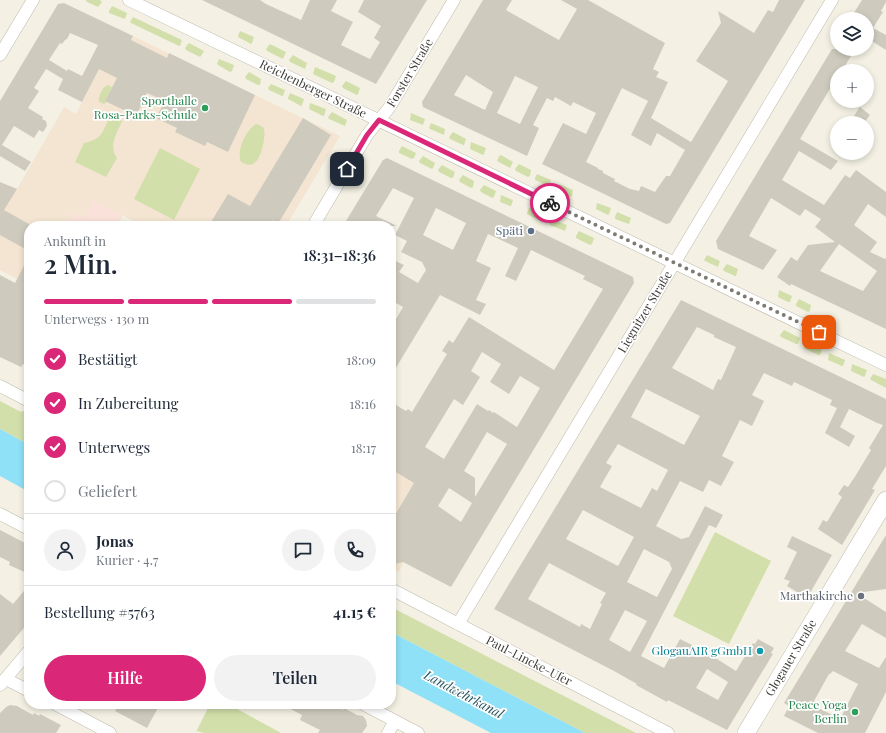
<!DOCTYPE html>
<html lang="de">
<meta charset="utf-8">
<style>
body{margin:0;font-family:"Playfair Display",serif;background:#f2f2f3;color:#1f2937;height:100vh;display:flex;flex-direction:column;font-size:15px;white-space:nowrap}
*{box-sizing:border-box;margin:0}
p{font-size:13px;color:#747a83}
.icon{flex:none;width:22px;height:22px;fill:none;stroke:currentColor;stroke-width:2;stroke-linecap:round;stroke-linejoin:round}
.map{position:relative;flex:1;overflow:hidden}
.drawer{position:absolute;left:24px;top:221px;width:372px;height:488px;display:flex;flex-direction:column;background:#fff;border-radius:16px;box-shadow:0 2px 6px #0003}
.drawer>*{flex:none}
.tools{position:absolute;left:830px;top:12px;display:grid;gap:8px}
.tools a{display:grid;place-items:center;width:44px;height:44px;border-radius:50%;background:#fff;box-shadow:0 2px 6px #0003;font-size:20px}
.pin{position:absolute;display:grid;place-items:center;width:34px;height:34px;color:#fff;margin:-17px;border-radius:8px;box-shadow:0 2px 6px #0006}
.courier{position:absolute;display:grid;place-items:center;width:40px;height:40px;margin:-20px;border:3px solid #db2777;border-radius:50%;background:#fff;color:#222;box-shadow:0 1px 5px #0007}
.overview em{font-style:normal;font-weight:600}
.overview div{display:flex;flex-direction:column-reverse}
.overview{display:flex;align-items:center;justify-content:space-between;height:68px;padding:0 20px}
h1{font-size:26px;font-weight:600;line-height:30px}
.bar{display:grid;grid-template-columns:repeat(4,1fr);gap:6px 4px;align-content:center;height:48px;padding:0 20px}
.bar i{height:5px;border-radius:3px;background:#e0e1e3}
.bar .current{background:#db2777}
.bar p{grid-column:span 4}
.line{display:flex;align-items:center;gap:10px;padding:0 20px;border-top:1px solid #e0e1e3}
.line div{flex:1}
.round{display:grid;place-items:center;flex:none;width:42px;height:42px;border-radius:21px;background:#f2f2f3}
ol{padding:0 20px;list-style:none}
li{display:flex;align-items:center;gap:12px;height:44px}
li p{margin-inline-start:auto}
li .icon{padding:4px;border-radius:50%;background:#db2777;color:#fff;stroke-width:4}
li:last-child{color:#747a83}
li i{width:22px;height:22px;border:2px solid #e0e1e3;border-radius:50%}
.button{display:flex;gap:8px;margin-top:auto;padding:8px 20px}
.button a{flex:1;height:46px;border-radius:24px;background:#db2777;color:#fff;font-size:16px;font-weight:600;line-height:46px;text-align:center}
.button a+a{background:#f2f2f3;color:#1f2937}
.map>svg:first-child{display:block}
.industrial{fill:#fae1da}
.education{fill:#f4e5d2}
.green{fill:#d2dfaa}
.water{fill:#8fe1f7}
.building{fill:#cecbbe;fill-rule:evenodd}
.lines{fill:none;stroke-linecap:round;stroke-linejoin:round}
.street-casing{stroke:#bcb9ac;stroke-width:13}
.secondary-casing{stroke:#bcb9ac;stroke-width:18}
.street{stroke:#fff;stroke-width:12}
.secondary{stroke:#fff;stroke-width:17}
.done{stroke:#7d7b74;stroke-width:4;stroke-dasharray:0 7.2}
.route{stroke:#db2777;stroke-width:5}
.leisure-dot{fill:#2e9e5b;stroke:#fff;stroke-width:1.5}
.service-dot{fill:#5c6f8a;stroke:#fff;stroke-width:1.5}
.worship-dot{fill:#6b7280;stroke:#fff;stroke-width:1.5}
.culture-dot{fill:#0f9aa8;stroke:#fff;stroke-width:1.5}
.labels{text-anchor:middle;stroke-width:3.5;stroke-linejoin:round;paint-order:stroke}
.street-label{font-size:12px;fill:#3d3c37;stroke:#fff}
.leisure-label{font-size:12px;fill:#27864d;stroke:#fff;text-anchor:end}
.service-label{font-size:12px;fill:#4e5e75;stroke:#fff;text-anchor:end}
.worship-label{font-size:12px;fill:#5b616d;stroke:#fff;text-anchor:end}
.culture-label{font-size:12px;fill:#0d838f;stroke:#fff;text-anchor:end}
.water-label{font-size:13px;font-style:italic;fill:#23525e;stroke:#fff}
</style>
<div class="map">
<svg width="886" height="733" viewBox="0 0 886 733">
<rect width="100%" height="100%" fill="#f4f1e4"/>
<path class="industrial" d="M93 199 123 215 117 226H65L72 212Z"/>
<path class="education" d="M118 29 340 136 286 226H143L93 200 84 218 72 212 65 226H29V285L0 270V182L17 189 64 107 76 114Z
M391 454 455 478 442 499 435 495 399 572 391 568Z"/>
<path class="green" d="M86 0H100L102 2 98 7 87 2Z
M112 6 127 13 125 19 109 13V11Z
M133 17 182 40 180 46H179L131 23 130 22Z
M240 31 254 37 252 43 251 44 238 37V36Z
M189 43 204 51 201 56 200 57 186 50 185 48Z
M270 44 286 52 283 59 267 51 266 49Z
M293 55 307 63 305 69 290 62 289 60Z
M219 59 234 65 232 71 230 72 218 65 217 64Z
M315 67 336 76 334 82 332 83 313 74Z
M249 72 261 79 260 85H258L246 79 245 77Z
M346 81 360 88 358 94 357 95 343 88 342 86Z
M271 84 285 90 283 96H282L269 90 268 88Z
M107 85 112 87 105 101 107 102 104 104 99 102C98 97 102 88 107 85Z
M290 93 304 99 302 105 301 106 288 99V98Z
M310 103 326 109 324 116H323L309 109Z
M332 112 347 120 345 126 329 119 328 117Z
M411 113 425 119 423 125 410 120Z
M110 116 122 121C117 133 108 146 117 158L106 177 75 162 84 143C103 139 103 131 110 116Z
M431 123 445 129 444 135 430 129 429 128Z
M256 124C260 125 262 126 264 129 266 137 261 161 253 164 249 166 245 164 241 162 236 151 246 130 256 124Z
M453 132 466 139 464 145H463L450 139 449 137Z
M471 142 486 148 484 154 483 155 470 149Z
M402 146 416 153 414 158 412 159 399 153V151Z
M160 148 200 169 174 220 134 199Z
M501 155 513 162 510 168 497 161 499 156Z
M423 156 435 163 433 168 432 169 420 163 419 161Z
M519 164 531 170 530 176 528 177 516 171 515 169Z
M442 165 455 172 453 178H451L439 172 438 170Z
M537 174 551 180 549 186H548L535 180V178Z
M463 175 474 181 473 187 471 188 460 182 459 180Z
M559 184 573 190 572 196 570 197 557 191V189Z
M484 185 496 191 494 197 492 198 481 192 480 190Z
M501 195 513 200 511 206H510L500 202Z
M597 203 611 208 609 214 608 215 596 209Z
M529 208H531L546 215 544 221 542 222 527 214V213Z
M617 212 631 218 629 224 615 219V217Z
M551 219 567 225 565 231 550 225 549 224Z
M579 231 594 238 592 244 590 245 576 238V236Z
M707 255 720 261 718 267 705 261 704 260Z
M727 264 738 269 736 276H735L724 271 723 269Z
M779 290 792 296 790 302H788L778 297Z
M799 299 811 305 810 311 808 312 796 306V304Z
M784 330 800 338 798 344H796L781 337 780 335Z
M806 342 822 349 820 355H818L804 348Z
M829 353 845 360 843 366H842L828 360Z
M852 364 867 370 865 376 864 377 851 371Z
M873 374 886 379V388L871 380 870 379Z
M0 401 21 412 23 411 29 414V445L0 429Z
M715 532 771 561 729 644 673 616Z
M391 607 636 733H585L391 632Z
M210 704H228L281 733H203L198 731 196 732Z"/>
<path class="water" d="M0 429 29 445V492L0 476Z
M391 632 585 733H491L391 681Z"/>
<path class="building" d="M202 0H260L266 4 301 20 310 0H337L331 11 353 22 341 45 370 59 380 42 374 38 381 26 358 12 364 0H427L376 84Z
M483 0H512L506 10 559 40 577 9 561 0H588L665 43 653 69 659 72 656 77 668 82 651 118 691 142 728 81 696 61 721 23 718 11 754 33 768 10 773 12 779 0H805L670 223 666 224 542 164 563 123 586 134 596 113 573 102 571 106 555 97 553 101 547 98 533 125 539 128 527 156 423 107 422 102ZM466 75 493 92 485 110 454 95ZM515 76 538 87 520 124 497 113ZM622 88 648 101 631 135 651 146 657 133 685 150 670 176H666L655 192 641 186 639 191 630 189 614 181 615 179 603 173V171L598 169V168L586 162Z
M862 0H886V2L881 11 883 12 873 28 886 35V50L867 38V19H850Z
M64 3 133 36 131 40 167 58 169 53 255 95 228 152 207 142 205 146 175 132 177 128 156 118 165 101 147 93 136 116 105 101 117 78 99 69 82 102 58 90 63 79 46 69 34 88 39 91 28 108 43 117 42 119 46 121 47 126 43 132 39 130 34 138 14 126 2 145 31 162 25 171 0 156V101L58 4ZM70 33 98 45 82 76 68 69 67 71 49 60 60 43 62 44 65 40 67 39Z
M832 49H855L842 71H837V79L832 88 831 87 800 139 838 161 831 170 799 151 782 180 824 205 845 175 850 178 856 170 886 192V217L868 204 854 225 877 242 870 252 885 259 886 258V329L791 284 790 286 777 277 791 257 797 261 808 245 835 242 815 227 821 219 805 209 800 216 771 198 749 236 777 250 763 270 718 249 716 241ZM839 244 877 271 863 291 820 271Z
M860 107 870 115 864 123H849Z
M303 118 331 135 278 224 273 220 269 226H218L211 222 228 194 250 206Z
M387 158 633 277 634 283 451 587 403 562 391 565V522L414 483 391 469V402L406 411 408 409 412 412 447 354 442 351 449 340 453 343 469 317 554 370 603 289 583 279 585 276 531 250 516 281 505 276 518 248 488 234 476 261 491 268 476 300 486 304 480 315 440 295 391 376V328L403 307 391 300V259L404 265 399 272 418 283 426 270 422 262 401 252 407 241 395 235 414 198 393 188 376 216 397 226H343L383 160ZM436 208 466 223 453 250 423 235ZM482 352 501 364 490 382 509 394 520 376 540 388 517 427 494 412 493 413 489 410 488 411 477 404 444 459 425 447 454 399 463 405 480 377 471 371ZM487 432 507 444 475 497V478L464 471ZM449 488 472 503 461 522 438 506Z
M0 182 17 189 4 210 29 224V251L0 235Z
M29 256V367L23 364 21 367 0 357V275L15 283Z
M681 300 886 399V466L872 489 875 490 842 545 818 529 823 520 827 522 842 497 838 494 844 485 848 487 856 475 871 450 869 448 883 425 877 423 849 409 840 427 855 436 849 447 825 433 837 408 830 405 832 400 794 382 792 386 764 373 752 395 764 401 752 426 740 420 722 456 734 462 721 486 709 480 703 492 680 481 656 526 681 539 689 537 705 506 723 515 716 528 709 525 641 656 664 668 680 639 706 652 736 671 753 643 755 644 758 639 774 648 771 653 773 654 727 730 668 700 667 702 636 685 637 684 614 671 494 609ZM697 327 714 335V337L736 347 721 380 718 379 713 390 672 368ZM646 389 700 416 684 445 631 417ZM618 444 668 470 657 491 652 488 641 508 600 487 612 466 606 463ZM583 510 634 537 618 566 566 539ZM644 549 669 562 672 569 657 597 627 582ZM549 563 606 593 600 603 602 604 590 629 581 624 580 627 528 599ZM625 610 647 621 630 652 609 640ZM707 669 728 682 718 700 696 688Z
M0 530 29 545V574L9 565 10 562 0 557Z
M886 535V589L856 593 886 612V638L862 624 845 651 879 668 886 657V692L865 733H818L784 716 789 706 784 703ZM833 671 858 684 840 719 813 705 815 701H814L829 674H830Z
M792 536 832 555 810 593 808 592 805 597 787 586 790 581 784 579 797 552 787 547Z
M29 585V622L0 656V594L13 604Z
M119 704H160L147 728 115 711Z
M281 704H332L343 710 344 708 357 715 363 716 366 720 367 726 362 733H318L320 730 300 720 302 715Z
M10 705 17 706 33 715 34 713 39 716 40 714 61 725 56 733H0V713L6 707Z"/>
<g class="lines">
<defs>
<path id="street" d="M129 0 886 365
M0 55 33 0
M315 226 316 221 367 135 389 108 454 0
M0 386 29 401
M0 514 29 529
M391 589 668 733
M458 624 832 0
M6 679 29 691
M0 685 29 651
M55 704 110 733
M363 704 418 733
M388 733 395 721"/>
<path id="secondary" d="M746 733 886 500"/>
</defs>
<use href="#street" class="street-casing"/>
<use href="#secondary" class="secondary-casing"/>
<use href="#street" class="street"/>
<use href="#secondary" class="secondary"/>
</g>
<g class="lines">
<path class="done" d="M550 203 819 332"/>
<path class="route" d="M347 169 367 135 379 120 550 203"/>
</g>
<g class="leisure-dot">
<circle cx="205" cy="108" r="4"/>
<circle cx="855" cy="712" r="4"/>
</g>
<circle class="service-dot" cx="531" cy="231" r="4"/>
<circle class="worship-dot" cx="861" cy="596" r="4"/>
<circle class="culture-dot" cx="760" cy="651" r="4"/>
<g class="labels">
<g class="street-label">
<text transform="translate(410 73) rotate(-59)" y="4">Forster Straße</text>
<text transform="translate(313 89) rotate(26)" y="4">Reichenberger Straße</text>
<text transform="translate(645 312) rotate(-59)" y="4">Liegnitzer Straße</text>
<text transform="translate(791 658) rotate(-59)" y="4">Glogauer Straße</text>
<text transform="translate(529 661) rotate(27)" y="4">Paul-Lincke-Ufer</text>
</g>
<g class="leisure-label">
<text x="197" y="105">Sporthalle<tspan x="197" dy="14">Rosa-Parks-Schule</tspan></text>
<text x="847" y="709">Peace Yoga<tspan x="847" dy="14">Berlin</tspan></text>
</g>
<g class="service-label">
<text x="523" y="235">Späti</text>
</g>
<g class="worship-label">
<text x="853" y="600">Marthakirche</text>
</g>
<g class="culture-label">
<text x="752" y="655">GlogauAIR gGmbH</text>
</g>
<g class="water-label">
<text transform="translate(464 694) rotate(28)" y="5">Landwehrkanal</text>
</g>
</g>
</svg>
<div class="tools">
<a><svg class="icon" aria-label="layers" viewBox="0 0 24 24"><path d="M12 4l9 5-9 5-9-5zM3 14l9 5 9-5"/></svg></a>
<a>+</a>
<a>−</a>
</div>
<div class="pin" style="left:819px;top:332px;background:#ea580c"><svg class="icon" aria-label="bag" viewBox="0 0 24 24"><path d="M5 8h14l-1 12H6zM9 8a3 3 0 0 1 6 0"/></svg></div>
<div class="pin" style="left:347px;top:169px;background:#1f2937"><svg class="icon" aria-label="home" viewBox="0 0 24 24"><path d="M3 11l9-7 9 7M6 9v11h12V9"/></svg></div>
<div class="courier" style="left:550px;top:203px"><svg class="icon" aria-label="bike" viewBox="0 0 24 24"><circle cx="6" cy="16" r="4"/><circle cx="18" cy="16" r="4"/><path d="M6 16l4-8h5l3 8M10 8l3 8H6M13 5h3"/></svg></div>
<section class="drawer">
<div class="overview"><div><h1>2 Min.</h1><p>Ankunft in</p></div><em>18:31–18:36</em></div>
<div class="bar"><i class="current"></i><i class="current"></i><i class="current"></i><i></i><p>Unterwegs · 130 m</p></div>
<ol>
<li><svg class="icon" aria-label="check" viewBox="0 0 24 24"><path d="M5 12l5 5 9-10"/></svg>Bestätigt<p>18:09</p></li>
<li><svg class="icon" aria-label="check" viewBox="0 0 24 24"><path d="M5 12l5 5 9-10"/></svg>In Zubereitung<p>18:16</p></li>
<li><svg class="icon" aria-label="check" viewBox="0 0 24 24"><path d="M5 12l5 5 9-10"/></svg>Unterwegs<p>18:17</p></li>
<li><i></i>Geliefert</li>
</ol>
<div class="line" style="height:72px"><a class="round"><svg class="icon" aria-label="person" viewBox="0 0 24 24"><circle cx="12" cy="8" r="4"/><path d="M4 21q1-7 8-7t8 7"/></svg></a><div><b>Jonas</b><p>Kurier · 4.7</p></div><a class="round"><svg class="icon" aria-label="chat" viewBox="0 0 24 24"><path d="M4 5h16v11H9l-5 4z"/></svg></a><a class="round"><svg class="icon" aria-label="phone" viewBox="0 0 24 24"><path d="M5 4h4l2 5-3 2q2 4 5 5l2-3 5 2v4C11 20 4 13 5 4z"/></svg></a></div>
<div class="line" style="height:52px"><div>Bestellung #5763</div><b>41.15 €</b></div>
<div class="button"><a>Hilfe</a><a>Teilen</a></div>
</section>
</div>
